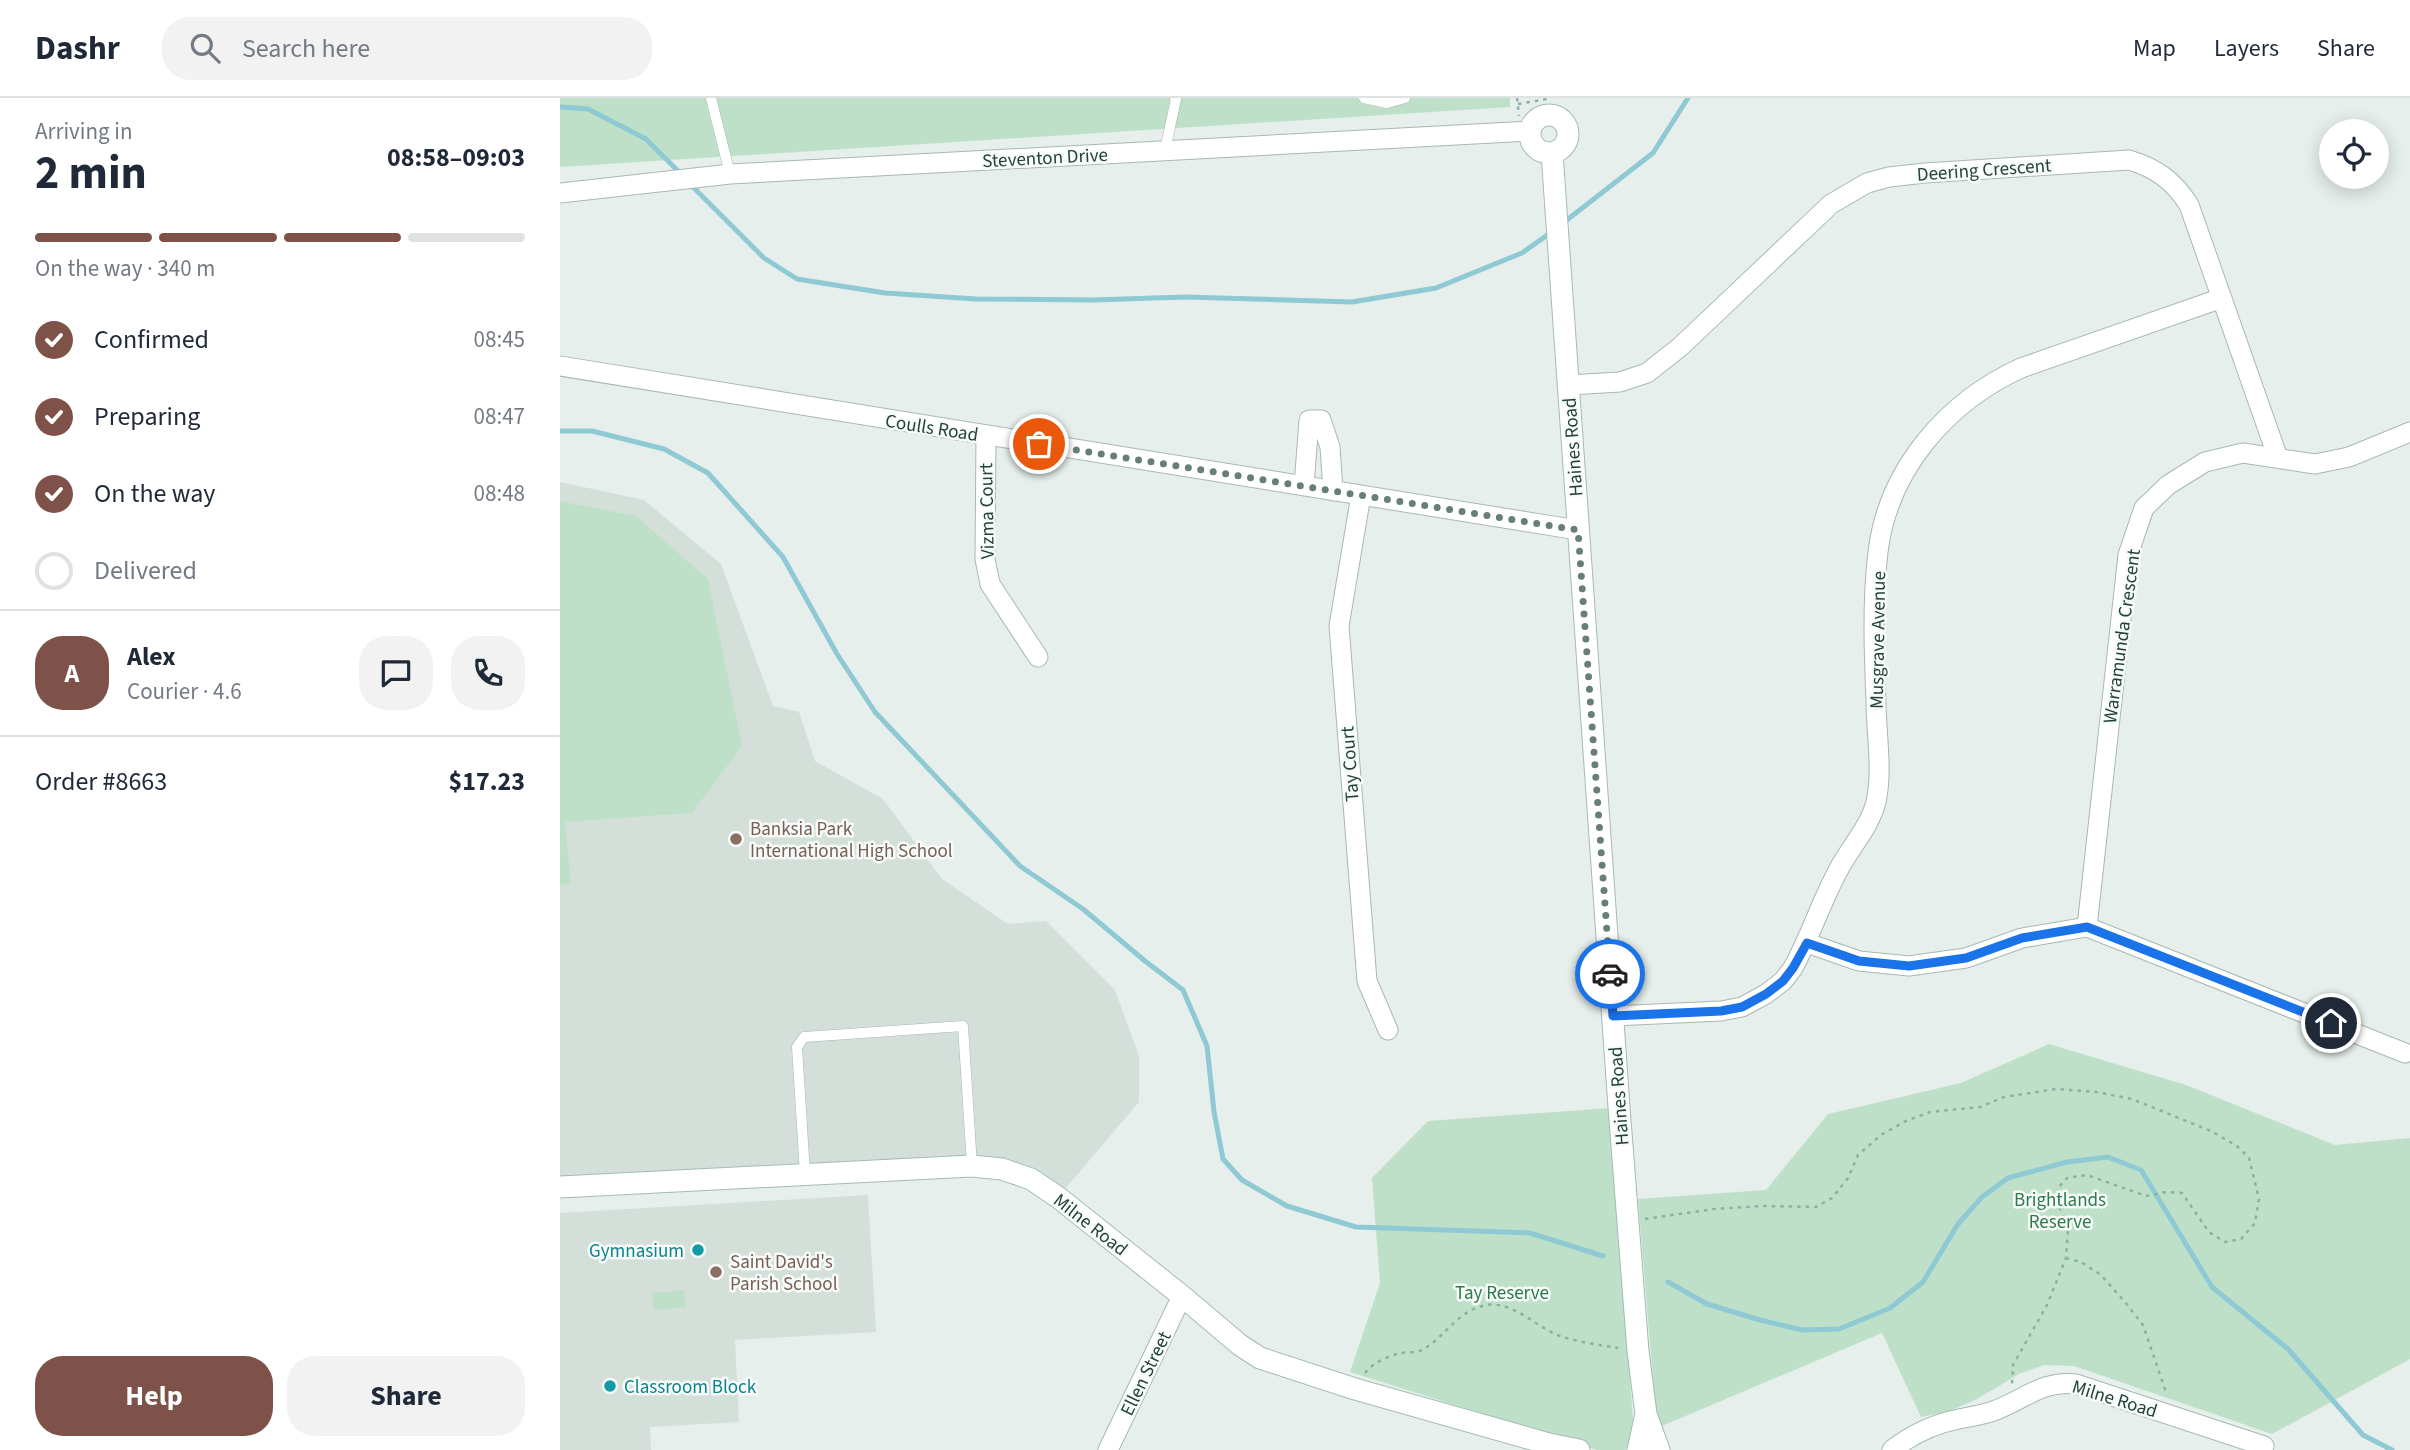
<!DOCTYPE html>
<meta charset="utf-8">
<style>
body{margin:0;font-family:"Source Sans 3",sans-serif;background:#f2f2f3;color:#1f2937;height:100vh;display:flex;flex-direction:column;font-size:26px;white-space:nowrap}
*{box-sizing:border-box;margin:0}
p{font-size:23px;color:#747a83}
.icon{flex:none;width:38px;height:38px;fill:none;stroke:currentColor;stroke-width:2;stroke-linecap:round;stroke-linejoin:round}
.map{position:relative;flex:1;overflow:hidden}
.side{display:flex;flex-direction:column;background:#fff;width:560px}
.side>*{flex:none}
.tools{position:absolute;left:1759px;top:21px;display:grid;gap:14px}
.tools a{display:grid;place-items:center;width:70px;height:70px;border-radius:50%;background:#fff;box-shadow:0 4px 18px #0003;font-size:35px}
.pin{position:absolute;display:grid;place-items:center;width:60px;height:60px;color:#fff;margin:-30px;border:4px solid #fff;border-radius:50%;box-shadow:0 2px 7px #0007}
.courier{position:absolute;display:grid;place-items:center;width:70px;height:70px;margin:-35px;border:5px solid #1a73e8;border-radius:50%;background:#fff;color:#222;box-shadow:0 2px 9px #0007}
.head em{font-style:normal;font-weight:700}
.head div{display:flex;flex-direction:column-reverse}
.head{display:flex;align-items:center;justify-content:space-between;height:119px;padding:0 35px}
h1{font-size:46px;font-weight:700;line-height:52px}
.bar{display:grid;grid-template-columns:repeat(4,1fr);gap:10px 7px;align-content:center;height:84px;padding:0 35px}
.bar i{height:9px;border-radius:5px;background:#e0e1e3}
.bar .active{background:#7f5249}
.bar p{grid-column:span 4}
.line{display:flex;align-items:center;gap:18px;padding:0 35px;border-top:2px solid #e0e1e3}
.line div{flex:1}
.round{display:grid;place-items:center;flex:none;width:74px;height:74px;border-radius:28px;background:#f2f2f3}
ol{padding:0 35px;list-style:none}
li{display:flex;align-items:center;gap:21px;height:77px}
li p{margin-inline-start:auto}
li .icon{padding:7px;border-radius:50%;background:#7f5249;color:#fff;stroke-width:4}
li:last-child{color:#747a83}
li i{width:38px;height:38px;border:4px solid #e0e1e3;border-radius:50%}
.cta{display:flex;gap:14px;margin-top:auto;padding:14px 35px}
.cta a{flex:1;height:80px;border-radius:28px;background:#7f5249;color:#fff;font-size:28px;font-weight:700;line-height:80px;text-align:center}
.cta a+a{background:#f2f2f3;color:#1f2937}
header{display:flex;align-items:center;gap:42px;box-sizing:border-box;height:98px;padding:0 35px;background:#fff;border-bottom:2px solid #e0e1e3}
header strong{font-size:33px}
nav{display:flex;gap:38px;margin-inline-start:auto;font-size:24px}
.search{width:490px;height:63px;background:#f2f2f3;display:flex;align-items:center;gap:18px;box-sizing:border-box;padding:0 24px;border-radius:28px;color:#747a83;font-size:26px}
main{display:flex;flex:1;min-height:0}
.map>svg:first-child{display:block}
.built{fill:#d4dfda}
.green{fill:#bfe0c8}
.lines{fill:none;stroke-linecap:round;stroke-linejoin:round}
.stream{stroke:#8ec9d4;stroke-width:5}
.lane-casing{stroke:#a8b8b2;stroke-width:11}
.street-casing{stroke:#a8b8b2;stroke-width:21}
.secondary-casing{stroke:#a4bbb3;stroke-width:23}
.path{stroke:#86b3a5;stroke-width:2.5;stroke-dasharray:3.5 5;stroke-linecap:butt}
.lane{stroke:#fff;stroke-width:10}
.street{stroke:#fff;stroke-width:19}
.secondary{stroke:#fff;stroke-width:21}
.done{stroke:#687f78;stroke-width:7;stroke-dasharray:0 12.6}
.route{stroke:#1a73e8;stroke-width:9}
.education-dot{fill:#8d6e63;stroke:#f7fbf9;stroke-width:2.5}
.culture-dot{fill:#0f9aa8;stroke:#f7fbf9;stroke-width:2.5}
.labels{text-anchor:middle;stroke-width:5;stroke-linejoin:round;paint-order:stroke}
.street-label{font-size:19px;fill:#24423a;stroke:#f7fbf9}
.education-label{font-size:19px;fill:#785e54;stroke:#f7fbf9;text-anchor:start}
.park-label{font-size:19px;fill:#2d7a4b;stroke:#f7fbf9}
.culture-label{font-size:19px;fill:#0d838f;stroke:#f7fbf9;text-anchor:end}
</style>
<header>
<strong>Dashr</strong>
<div class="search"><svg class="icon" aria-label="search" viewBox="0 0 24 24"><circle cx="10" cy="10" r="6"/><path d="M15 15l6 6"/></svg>Search here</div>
<nav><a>Map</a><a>Layers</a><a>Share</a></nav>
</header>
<main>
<section class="side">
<div class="head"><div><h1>2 min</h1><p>Arriving in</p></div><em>08:58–09:03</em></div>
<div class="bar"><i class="active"></i><i class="active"></i><i class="active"></i><i></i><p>On the way · 340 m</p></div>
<ol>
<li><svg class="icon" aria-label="check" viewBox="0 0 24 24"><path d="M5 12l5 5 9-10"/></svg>Confirmed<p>08:45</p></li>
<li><svg class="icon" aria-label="check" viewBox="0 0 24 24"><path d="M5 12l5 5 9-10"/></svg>Preparing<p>08:47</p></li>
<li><svg class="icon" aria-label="check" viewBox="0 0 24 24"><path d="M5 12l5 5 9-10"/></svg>On the way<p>08:48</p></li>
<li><i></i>Delivered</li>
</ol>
<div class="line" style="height:126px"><b class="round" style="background:#7f5249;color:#fff">A</b><div><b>Alex</b><p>Courier · 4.6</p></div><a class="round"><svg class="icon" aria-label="chat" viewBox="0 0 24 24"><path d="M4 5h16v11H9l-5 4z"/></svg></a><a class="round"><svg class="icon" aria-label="phone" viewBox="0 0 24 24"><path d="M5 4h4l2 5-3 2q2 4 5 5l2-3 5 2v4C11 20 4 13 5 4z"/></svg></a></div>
<div class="line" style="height:91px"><div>Order #8663</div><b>$17.23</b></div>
<div class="cta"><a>Help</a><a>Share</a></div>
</section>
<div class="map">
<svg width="1850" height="1352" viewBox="0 0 1850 1352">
<rect width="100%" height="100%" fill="#e6efeb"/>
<path class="built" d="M0 384 84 402 161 466 213 608 239 614 255 663 323 701 382 781 448 826 486 823 555 892 579 958V1004L505 1091 476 1072 449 1062 426 1060 0 1080Z
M308 1097 316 1234 175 1242 179 1324 90 1329 91 1352H0V1115Z"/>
<path class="green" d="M0 0H950V9L0 69Z
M0 403 76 418 148 481 182 648 132 715 5 724 11 786 0 787Z
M1489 946 1626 987 1775 1047 1850 1040V1261L1712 1336 1514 1268 1484 1267 1459 1276 1417 1301 1389 1313 1361 1319 1322 1235 1097 1330 1078 1101 1206 1092 1268 1016 1401 985Z
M1050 1010 1074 1335 1071 1348 1065 1352H1037L790 1274 820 1185 812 1080 868 1023Z
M124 1192 126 1209 94 1212 92 1195Z"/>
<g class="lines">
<path class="stream" d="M0 9 28 11 86 41 120 75
M129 85 204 160 237 181 325 195 416 201 533 202 625 199 792 204 876 190 962 155 993 133
M1003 125 1093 55 1128 0
M0 333H32L104 351 148 375 223 459 277 556 315 614 460 768 523 811 585 863 623 892 647 948 654 1014 663 1061 682 1082 727 1108 796 1129 970 1135 1043 1158
M1108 1184 1147 1206 1200 1222 1242 1232 1279 1231 1330 1210 1363 1184 1398 1126 1422 1099 1448 1080 1507 1064 1548 1059 1581 1072 1652 1189 1728 1251 1803 1337 1832 1352"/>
<defs>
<path id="lane" d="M151 0 170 76
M804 0 827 5 845 0
M605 52 616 1 615 0
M245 1076 237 949 244 939 403 928 412 1068"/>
<path id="street" d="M0 95 170 76 971 33
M0 268 1018 432
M1008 287 1060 284 1087 275 1120 249 1271 106 1307 85 1329 79 1365 75 1569 62C1596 70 1614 83 1629 107L1718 360
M426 337 425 461 430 486 478 559
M744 388 749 322H761L770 349 773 393
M801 397 779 528 807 883 828 932
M1527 829 1568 457 1584 410 1608 387 1645 364 1683 355 1755 366 1789 359 1850 334
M1247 845 1299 863 1349 868 1406 860 1462 840 1527 829 1845 955
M1053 918 1161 913 1182 909 1206 896 1223 883 1233 870C1251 837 1262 801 1280 769 1292 747 1310 728 1316 704 1323 672 1316 635 1316 603 1314 554 1312 503 1318 454 1328 371 1387 304 1461 270L1662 200
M548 1352 622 1198
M1332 1352C1352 1336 1374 1326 1399 1321 1412 1318 1424 1317 1436 1312 1465 1301 1483 1282 1516 1286L1704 1348"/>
<path id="secondary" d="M970 36a19 19 0 1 1 38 0a19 19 0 1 1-38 0Z
M992 55 1059 1009 1078 1253 1086 1316 1099 1352
M0 1089 412 1068 442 1071 471 1081 499 1100 622 1198 680 1247 700 1260 795 1291 989 1346 1019 1352
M1078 1352 1086 1316"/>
</defs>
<use href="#lane" class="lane-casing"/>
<use href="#street" class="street-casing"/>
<use href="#secondary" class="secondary-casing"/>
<path class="path" d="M957 0 959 18
M958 6 987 1
M1085 1121 1154 1111 1204 1108 1256 1109 1272 1100 1288 1080 1298 1057 1321 1037 1346 1023 1370 1014 1420 1009 1444 999 1496 991 1536 994 1572 1001 1651 1033 1677 1048 1689 1060 1699 1101 1695 1125 1681 1141 1665 1144 1649 1134 1622 1095 1606 1094 1586 1098 1527 1077 1507 1080 1498 1090V1105L1508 1132 1506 1160 1487 1207 1453 1267 1452 1286
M1506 1160 1521 1164 1541 1177 1565 1204 1583 1227 1607 1297
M805 1275C814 1264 828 1258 841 1255 848 1254 856 1255 862 1252 884 1240 897 1214 922 1208 951 1200 975 1229 1000 1238 1018 1244 1039 1247 1058 1250"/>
<use href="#lane" class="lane"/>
<use href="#street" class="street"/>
<use href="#secondary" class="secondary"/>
</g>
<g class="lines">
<path class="done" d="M479 346 1018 432 1050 876"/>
<path class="route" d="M1050 876 1053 918 1161 913 1182 909 1206 896 1223 883 1233 870 1247 845 1299 863 1349 868 1406 860 1462 840 1527 829 1771 925"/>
</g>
<g class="education-dot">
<circle cx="176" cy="741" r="7"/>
<circle cx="156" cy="1174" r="7"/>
</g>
<g class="culture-dot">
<circle cx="138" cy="1152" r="7"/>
<circle cx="50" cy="1288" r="7"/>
</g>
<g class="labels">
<g class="street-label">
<text transform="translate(485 59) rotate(-3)" y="7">Steventon Drive</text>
<text transform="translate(1424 71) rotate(-4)" y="7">Deering Crescent</text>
<text transform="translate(372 329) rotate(9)" y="7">Coulls Road</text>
<text transform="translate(1012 349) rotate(-94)" y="7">Haines Road</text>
<text transform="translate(426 413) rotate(-91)" y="7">Vizma Court</text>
<text transform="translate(1561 538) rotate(-82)" y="7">Warramunda Crescent</text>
<text transform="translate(1317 542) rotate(-89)" y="7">Musgrave Avenue</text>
<text transform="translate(789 666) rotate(-94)" y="7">Tay Court</text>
<text transform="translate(1058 998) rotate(-94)" y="7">Haines Road</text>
<text transform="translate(531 1126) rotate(38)" y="7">Milne Road</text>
<text transform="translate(585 1275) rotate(-64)" y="7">Ellen Street</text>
<text transform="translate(1555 1300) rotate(17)" y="7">Milne Road</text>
</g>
<g class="education-label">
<text x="190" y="737">Banksia Park<tspan x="190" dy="22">International High School</tspan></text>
<text x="170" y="1170">Saint David's<tspan x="170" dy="22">Parish School</tspan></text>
</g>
<g class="park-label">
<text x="1500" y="1108">Brightlands<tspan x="1500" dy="22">Reserve</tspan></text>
<text x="942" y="1201">Tay Reserve</text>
</g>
<g class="culture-label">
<text x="124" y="1159">Gymnasium</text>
<text x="64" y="1295" text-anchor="start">Classroom Block</text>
</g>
</g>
</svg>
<div class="tools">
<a><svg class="icon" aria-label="locate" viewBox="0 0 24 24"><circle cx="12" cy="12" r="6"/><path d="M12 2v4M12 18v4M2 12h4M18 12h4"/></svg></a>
</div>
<div class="pin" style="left:479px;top:346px;background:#ea580c"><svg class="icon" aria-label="bag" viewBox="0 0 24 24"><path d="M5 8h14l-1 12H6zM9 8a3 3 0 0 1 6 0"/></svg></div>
<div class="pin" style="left:1771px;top:925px;background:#1f2937"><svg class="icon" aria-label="home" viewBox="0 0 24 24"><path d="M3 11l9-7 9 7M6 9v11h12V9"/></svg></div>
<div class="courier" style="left:1050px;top:876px"><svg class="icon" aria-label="car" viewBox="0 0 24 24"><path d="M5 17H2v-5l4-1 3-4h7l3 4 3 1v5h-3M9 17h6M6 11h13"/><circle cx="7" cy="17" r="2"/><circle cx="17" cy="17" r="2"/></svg></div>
</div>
</main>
